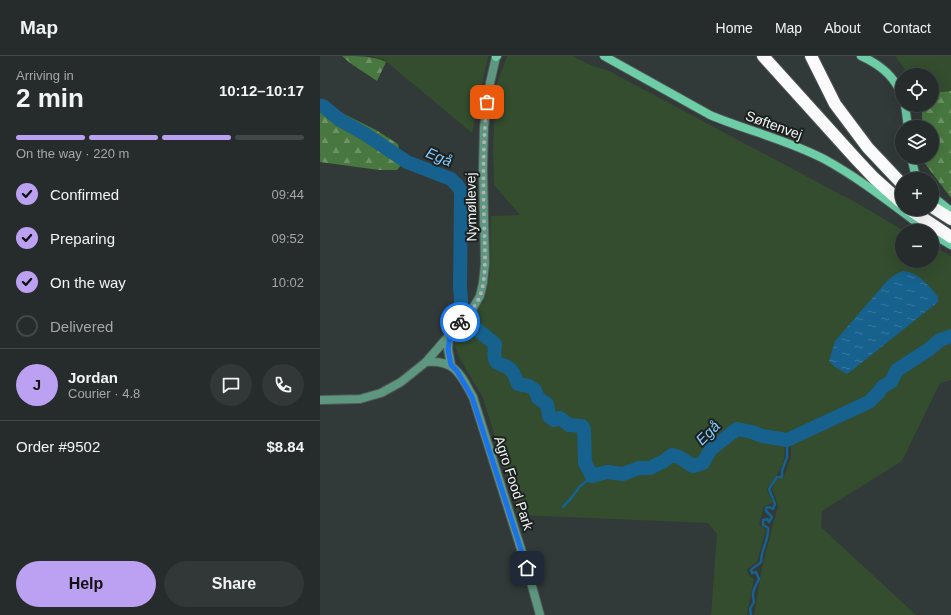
<!DOCTYPE html>
<meta charset="utf-8">
<style>
body{margin:0;font-family:Helvetica,sans-serif;background:#323737;color:#f1f3f6;height:100vh;display:flex;flex-direction:column;font-size:15px;white-space:nowrap}
*{box-sizing:border-box;margin:0}
p{font-size:13px;color:#a4a7a9}
.icon{flex:none;width:22px;height:22px;fill:none;stroke:currentColor;stroke-width:2;stroke-linecap:round;stroke-linejoin:round}
.map{position:relative;flex:1;overflow:hidden}
.sheet{display:flex;flex-direction:column;background:#262b2b;width:320px}
.sheet>*{flex:none}
.controls{position:absolute;left:575px;top:12px;display:grid;gap:8px}
.controls a{display:grid;place-items:center;width:44px;height:44px;border-radius:50%;background:#262b2b;box-shadow:0 4px 16px #0002,0 0 0 1px #424747;font-size:20px}
.pin{position:absolute;display:grid;place-items:center;width:34px;height:34px;color:#fff;margin:-17px;border-radius:8px;box-shadow:0 2px 6px #0006}
.courier{position:absolute;display:grid;place-items:center;width:40px;height:40px;margin:-20px;border:3px solid #1a73e8;border-radius:50%;background:#fff;color:#222;box-shadow:0 1px 5px #0007}
.head em{font-style:normal;font-weight:600}
.head div{display:flex;flex-direction:column-reverse}
.head{display:flex;align-items:center;justify-content:space-between;height:68px;padding:0 16px}
h1{font-size:26px;font-weight:600;line-height:30px}
.bar{display:grid;grid-template-columns:repeat(4,1fr);gap:6px 4px;align-content:center;height:48px;padding:0 16px}
.bar i{height:5px;border-radius:3px;background:#424747}
.bar .on{background:#bca0f2}
.bar p{grid-column:span 4}
.line{display:flex;align-items:center;gap:10px;padding:0 16px;border-top:1px solid #424747}
.line div{flex:1}
.round{display:grid;place-items:center;flex:none;width:42px;height:42px;border-radius:21px;background:#323737}
ol{padding:0 16px;list-style:none}
li{display:flex;align-items:center;gap:12px;height:44px}
li p{margin-inline-start:auto}
li .icon{padding:4px;border-radius:50%;background:#bca0f2;color:#111;stroke-width:4}
li:last-child{color:#a4a7a9}
li i{width:22px;height:22px;border:2px solid #424747;border-radius:50%}
.action{display:flex;gap:8px;margin-top:auto;padding:8px 16px}
.action a{flex:1;height:46px;border-radius:24px;background:#bca0f2;color:#111;font-size:16px;font-weight:600;line-height:46px;text-align:center}
.action a+a{background:#323737;color:#f1f3f6}
header{display:flex;align-items:center;gap:24px;box-sizing:border-box;height:56px;padding:0 20px;background:#262b2b;border-bottom:1px solid #424747}
header strong{font-size:19px}
nav{display:flex;gap:22px;margin-inline-start:auto;font-size:14px}
main{display:flex;flex:1;min-height:0}
.map>svg:first-child{display:block}
.green{fill:#334d2e}
.forest{fill:url(#forest-firs)}
.water{fill:url(#water-ripples)}
.lines{fill:none;stroke-linecap:round;stroke-linejoin:round}
.stream{stroke:#16618d;stroke-width:2.5}
.river{stroke:#16618d;stroke-width:14}
.tertiary-casing{stroke:#505757;stroke-width:10}
.secondary-casing{stroke:#505757;stroke-width:10}
.motorway-casing{stroke:#505757;stroke-width:14}
.tertiary{stroke:#5e977f;stroke-width:8}
.secondary{stroke:#6dcda7;stroke-width:8}
.motorway{stroke:#fbfbfb;stroke-width:12}
.done{stroke:#aeb3b3;stroke-width:4;stroke-dasharray:0 7.2}
.route{stroke:#1a73e8;stroke-width:5}
.labels{text-anchor:middle;stroke-width:4;stroke-linejoin:round;paint-order:stroke}
.street-label{font-size:14px;fill:#f0f5f4;stroke:#1c201f}
.water-label{font-size:15px;font-style:italic;fill:#83cbff;stroke:#1c201f}
</style>
<header>
<strong>Map</strong>
<nav><a>Home</a><a>Map</a><a>About</a><a>Contact</a></nav>
</header>
<main>
<section class="sheet">
<div class="head"><div><h1>2 min</h1><p>Arriving in</p></div><em>10:12–10:17</em></div>
<div class="bar"><i class="on"></i><i class="on"></i><i class="on"></i><i></i><p>On the way · 220 m</p></div>
<ol>
<li><svg class="icon" aria-label="check" viewBox="0 0 24 24"><path d="M5 12l5 5 9-10"/></svg>Confirmed<p>09:44</p></li>
<li><svg class="icon" aria-label="check" viewBox="0 0 24 24"><path d="M5 12l5 5 9-10"/></svg>Preparing<p>09:52</p></li>
<li><svg class="icon" aria-label="check" viewBox="0 0 24 24"><path d="M5 12l5 5 9-10"/></svg>On the way<p>10:02</p></li>
<li><i></i>Delivered</li>
</ol>
<div class="line" style="height:72px"><b class="round" style="background:#bca0f2;color:#111">J</b><div><b>Jordan</b><p>Courier · 4.8</p></div><a class="round"><svg class="icon" aria-label="chat" viewBox="0 0 24 24"><path d="M4 5h16v11H9l-5 4z"/></svg></a><a class="round"><svg class="icon" aria-label="phone" viewBox="0 0 24 24"><path d="M5 4h4l2 5-3 2q2 4 5 5l2-3 5 2v4C11 20 4 13 5 4z"/></svg></a></div>
<div class="line" style="height:52px"><div>Order #9502</div><b>$8.84</b></div>
<div class="action"><a>Help</a><a>Share</a></div>
</section>
<div class="map">
<svg width="631" height="559" viewBox="0 0 631 559">
<defs>
<pattern id="forest-firs" width="22" height="20" patternUnits="userSpaceOnUse"><rect width="22" height="20" fill="#48773f"/><path d="M5 1l3.5 6h-7zM16 11l3.5 6h-7z" fill="#6c9265"/></pattern>
<pattern id="water-ripples" width="26" height="14" patternUnits="userSpaceOnUse"><rect width="26" height="14" fill="#16618d"/><path d="M2 4q2-2 4 0t4 0M15 11q2-2 4 0t4 0" fill="none" stroke="#38789e"/></pattern>
</defs>
<rect width="100%" height="100%" fill="#323939"/>
<path class="green" d="M51 0H168L152 77 63 3Z
M187 0H253L270 9 289 15 544 151 584 175H582V205H612V190L631 200V277L623 281 607 293 575 311 569 323 558 330 551 341 501 367 466 380C464 388 465 395 464 403 462 414 453 424 447 433L453 447 444 450 439 468 446 474 437 506 427 513 429 520 434 523 427 559H391L397 478 388 467 199 459 163 342 140 303 134 288 139 276 152 262 164 245 170 219 171 160 200 159 174 129 173 94 176 30Z
M575 0H631V35L612 37V19H589Z
M631 282V324L620 327 582 405 502 455 501 471 596 559H434L442 511 458 450 452 433 457 423 463 422C467 416 466 409 471 403V385L548 349 561 337 566 331 573 326 578 317 587 312 597 302 607 298 624 285Z"/>
<path class="forest" d="M22 0C36 0 55 0 66 6L57 25 30 7Z
M631 35V142L603 105V101H612V71H602V49H612V37Z
M0 45H4L24 58 56 74 78 88 82 108 77 114H59L0 106Z"/>
<path class="water" d="M583 215C596 215 611 231 618 241V246L535 312 527 318 515 311 509 305 515 285 568 224 576 218Z"/>
<g class="lines">
<path class="stream" d="M243 451C249 445 253 440 258 433 261 428 268 425 272 420
M431 559 430 553 434 546C431 535 435 532 439 523L436 516 432 517 431 514C434 510 438 510 441 506 441 494 449 484 448 472L443 469V464L447 463 449 466 452 461 446 455V452L449 451 453 453 455 448 449 433 457 421H462V415L467 401V384"/>
<path class="river" d="M0 50H3L20 64 45 78 87 106 131 123 137 129 141 135V139L140 232 142 256
M148 266 175 288C172 317 181 302 192 315 195 319 196 324 198 328L209 330 215 334 218 342 227 348 229 360 234 364 240 362 249 369 262 370 264 373 265 407 272 420 287 416 303 418 319 412H330L344 405 352 399 359 401 373 410 383 407 391 393 417 373 432 376 442 380 467 384 549 346 559 336 562 331 571 326 577 314 608 294 620 284 631 280"/>
<defs>
<path id="tertiary" d="M129 281 128 293 131 309
M106 306C136 304 140 318 153 341L207 512 220 559
M0 344 40 343 61 337 81 326 106 306 153 252 160 240 163 227 165 208 163 114 164 71 170 27 176 1"/>
<path id="secondary" d="M284 0 390 59C428 75 468 84 504 103 541 123 574 150 608 175
M541 0C559 8 576 21 582 41
M176 1 177 0
M585 49 588 71
M591 101 595 117 599 123
M612 140 631 155
M612 178 631 189"/>
<path id="motorway" d="M443 0 537 104 554 122 582 147
M491 0 515 48 548 92 582 128
M612 151 631 163
M589 153 631 181"/>
</defs>
<use href="#tertiary" class="tertiary-casing"/>
<use href="#secondary" class="secondary-casing"/>
<use href="#motorway" class="motorway-casing"/>
<use href="#tertiary" class="tertiary"/>
<use href="#secondary" class="secondary"/>
<use href="#motorway" class="motorway"/>
</g>
<g class="lines">
<path class="done" d="M140 266C148 258 156 250 160 240 168 217 164 185 164 161 163 122 163 84 167 46"/>
<path class="route" d="M140 266 130 281 128 293 130 304 131 309 137 315 152 341 207 512"/>
</g>
<g class="labels">
<g class="street-label">
<text transform="translate(454 69) rotate(20)" y="5">Søftenvej</text>
<text transform="translate(151 151) rotate(-91)" y="5">Nymøllevej</text>
<text transform="translate(194 427) rotate(72)" y="5">Agro Food Park</text>
</g>
<g class="water-label">
<text transform="translate(119 101) rotate(23)" y="5">Egå</text>
<text transform="translate(388 377) rotate(-45)" y="5">Egå</text>
</g>
</g>
</svg>
<div class="controls">
<a><svg class="icon" aria-label="locate" viewBox="0 0 24 24"><circle cx="12" cy="12" r="6"/><path d="M12 2v4M12 18v4M2 12h4M18 12h4"/></svg></a>
<a><svg class="icon" aria-label="layers" viewBox="0 0 24 24"><path d="M12 4l9 5-9 5-9-5zM3 14l9 5 9-5"/></svg></a>
<a>+</a>
<a>−</a>
</div>
<div class="pin" style="left:167px;top:46px;background:#ea580c"><svg class="icon" aria-label="bag" viewBox="0 0 24 24"><path d="M5 8h14l-1 12H6zM9 8a3 3 0 0 1 6 0"/></svg></div>
<div class="pin" style="left:207px;top:512px;background:#1f2937"><svg class="icon" aria-label="home" viewBox="0 0 24 24"><path d="M3 11l9-7 9 7M6 9v11h12V9"/></svg></div>
<div class="courier" style="left:140px;top:266px"><svg class="icon" aria-label="bike" viewBox="0 0 24 24"><circle cx="6" cy="16" r="4"/><circle cx="18" cy="16" r="4"/><path d="M6 16l4-8h5l3 8M10 8l3 8H6M13 5h3"/></svg></div>
</div>
</main>
